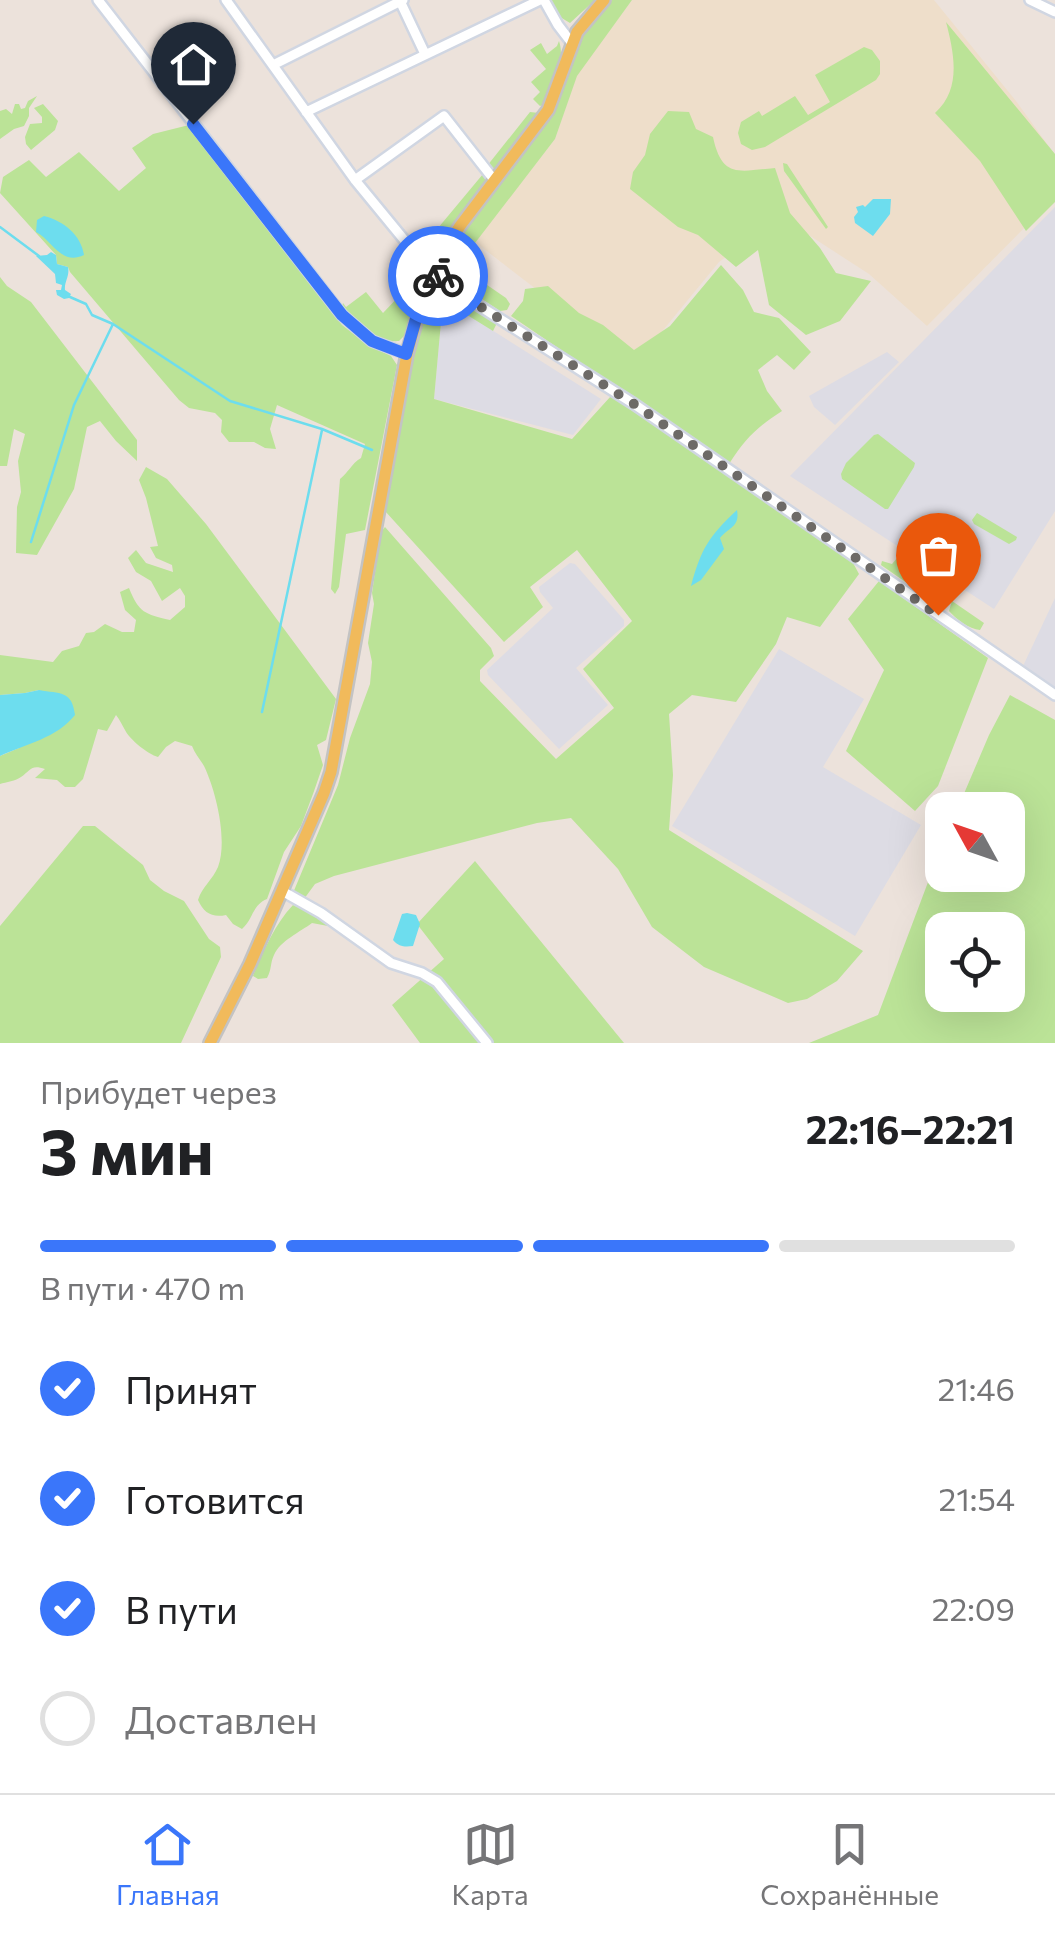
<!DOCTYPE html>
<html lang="ru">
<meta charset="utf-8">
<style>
body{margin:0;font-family:Commissioner,sans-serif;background:#f6f6f6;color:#202124;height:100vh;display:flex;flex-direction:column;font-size:38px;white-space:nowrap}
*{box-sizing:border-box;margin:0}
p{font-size:32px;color:#757577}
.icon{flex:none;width:55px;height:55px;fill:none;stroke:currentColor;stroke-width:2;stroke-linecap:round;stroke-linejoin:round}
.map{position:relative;height:1043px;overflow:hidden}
.details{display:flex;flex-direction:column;background:#fff;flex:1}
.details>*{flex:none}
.needle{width:65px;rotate:310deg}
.buttons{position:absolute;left:925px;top:792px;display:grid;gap:20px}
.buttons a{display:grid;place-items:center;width:100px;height:100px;border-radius:20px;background:#fff;box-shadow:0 10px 40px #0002;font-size:50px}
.pin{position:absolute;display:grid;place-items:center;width:85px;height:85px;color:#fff;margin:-102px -42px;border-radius:50% 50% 50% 0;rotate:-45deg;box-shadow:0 0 10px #0007}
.pin .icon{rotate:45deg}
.courier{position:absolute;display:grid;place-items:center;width:100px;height:100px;margin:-50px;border:8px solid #3a76fa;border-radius:50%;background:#fff;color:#222;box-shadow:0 2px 12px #0007}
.overview em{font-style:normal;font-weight:700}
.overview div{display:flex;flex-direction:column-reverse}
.overview{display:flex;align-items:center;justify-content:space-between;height:170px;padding:0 40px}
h1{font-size:65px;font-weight:700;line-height:75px}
.bar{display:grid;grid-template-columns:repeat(4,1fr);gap:15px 10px;align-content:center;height:120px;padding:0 40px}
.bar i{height:12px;border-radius:8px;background:#e0e0e0}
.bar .selected{background:#3a76fa}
.bar p{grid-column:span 4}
ol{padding:0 40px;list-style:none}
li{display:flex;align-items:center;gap:30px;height:110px}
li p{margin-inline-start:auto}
li .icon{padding:10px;border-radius:50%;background:#3a76fa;color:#fff;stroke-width:4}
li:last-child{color:#757577}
li i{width:55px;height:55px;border:5px solid #e0e0e0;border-radius:50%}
.tab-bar{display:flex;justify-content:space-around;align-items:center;height:140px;border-top:2px solid #e0e0e0;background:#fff;font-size:28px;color:#757577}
.tab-bar a{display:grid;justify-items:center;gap:5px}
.tab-bar .selected{color:#3a76fa}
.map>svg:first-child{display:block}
.industrial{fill:#dddce4}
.education{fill:#eedeca}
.green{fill:#bbe397;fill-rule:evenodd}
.water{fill:#6dddee}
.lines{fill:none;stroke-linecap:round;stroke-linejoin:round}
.stream{stroke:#6dddee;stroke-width:2.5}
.minor-casing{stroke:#d0d6e2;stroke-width:14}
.major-casing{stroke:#c3c3c3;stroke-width:16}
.minor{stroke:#fff;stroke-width:9}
.major{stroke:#f1ba5b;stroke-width:11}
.done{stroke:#6d6a67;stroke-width:10;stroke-dasharray:0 18}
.route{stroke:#3a76fa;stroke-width:12}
</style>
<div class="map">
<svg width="1055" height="1043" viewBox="0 0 1055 1043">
<rect width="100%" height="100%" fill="#ece2db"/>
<path class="industrial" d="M1055 207V511L994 609 790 476Z
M443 299 601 399 573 435 434 399Z
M887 352 899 362 835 425 814 407 809 396Z
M570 563 575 564 624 620V626L576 668 608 705 559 749 488 675 487 670 553 608 540 592 539 587Z
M1055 598V688L1023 666Z
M779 649 864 699 823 767 921 825 855 936 672 826Z"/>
<path class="education" d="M632 0H934L1016 101 1055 155V197L927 326 869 274 781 217 719 262 632 368 593 333 475 242 555 139 577 74Z"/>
<path class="green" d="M549 0H595L570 23 560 17Z
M612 0H632L577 76 555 139 462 260 467 266 465 273C459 277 451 283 444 275 442 273 441 271 441 268 442 246 535 139 553 112L563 91 581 36Z
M946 22 1055 154V202L1026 231 980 161 935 113C962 89 954 53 946 22Z
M559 41C566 61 552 84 545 104L540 106 533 99 540 92 531 82 546 69 530 50 541 43 547 54 557 46Z
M864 47 872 50 880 61V74L876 80 765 147 752 150 741 144 738 133 741 122 759 111 762 116 795 96 808 115 830 102 815 75Z
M37 96 29 108V116L24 126 14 129 0 139V111L6 109 12 114 15 104H19L21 109 25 108 28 101Z
M43 104 58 121 55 130 31 150 26 144 25 137 30 124 42 123V117L34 108Z
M668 111 689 112 696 129 713 137C722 179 739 171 775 168L790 213 820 248 836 273 871 281 840 321 806 335 769 305 758 250 736 267 698 235 678 227 630 189 633 172 645 155 650 134Z
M530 112 539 113 497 168 491 169 487 166Z
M189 125 342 325 368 345 391 356 397 365 365 530 346 534 339 587 335 594 331 589 340 479C349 472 351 464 361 458L365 444 277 405 270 429 276 449 265 448 254 442H229L221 432 222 420 215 413 189 408 179 400 70 272 68 267 57 264 56 255 0 193 3 177 29 160 46 177 79 152 119 191 146 168 132 148 153 134Z
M783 163 787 164 828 227 826 229 784 171Z
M483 174 487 178 486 183 450 229 432 260H423L413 249 428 240Z
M721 265 743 290 754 312 779 318 811 352 794 370 777 355 758 370 767 391 782 411C757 427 745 439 729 464L511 316 523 301 525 289 548 286 579 313 603 325 634 350 670 326Z
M423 271 425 274 406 334 399 341C377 343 356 323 342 307L343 303 346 307 366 292 383 313Z
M474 276 506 298 510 304 507 310 500 311 462 286 470 277Z
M0 277 7 286 31 302 137 440V461L116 441 100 421 87 427 74 489 37 555 16 553 17 507 21 492 18 461 25 434 14 429 7 466H0Z
M441 285 497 323 493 331 443 300 434 399 572 439 611 396 852 561 859 574 820 627 787 617 776 644 736 702 692 695 669 714 673 775 669 830 863 951 837 981 807 999 788 1003 704 967 652 927 618 869 571 818 537 823 334 876 315 884 304 899 293 893 338 785 350 738 370 684 372 662 368 643 374 604 372 593 381 532 385 527 491 648 494 656 480 670V681L556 759 614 708 583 669 632 621 577 550 530 587 543 607 504 642 385 511C397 437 408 362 432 291L435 286Z
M878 434 915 463 914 467 888 509H885L842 479 841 474 846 463 874 435Z
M146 467 167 479 206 524 336 699 326 740 317 745 323 765 313 794 301 826 284 852 267 899C252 905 253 920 242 929L233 924 226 915C212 918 204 913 198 900 202 887 213 879 218 867 228 840 216 791 204 766 200 759 195 754 192 746L175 741 166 747 158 757C148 754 130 740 125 730 122 725 120 720 116 715L107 731 98 729 83 779 75 787H65L57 780 35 778 45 769C31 764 31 770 21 777 16 781 6 782 0 784V756L19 748 39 690 25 693 0 695V655L53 662 62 651 79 646 86 633 94 632 105 624 122 632H134L136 620 125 610 120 592 129 588C139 613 145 614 170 620L185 607V596L180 588 162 601 151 581 136 572 128 558 136 550 146 563 173 572 172 565 156 558 150 547 158 546 146 498 139 480Z
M977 513 1017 537 1016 540 1009 544 974 524 972 520Z
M903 551 916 559 908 571 947 598 943 604H937L881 565 882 561 892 564Z
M879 581 988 658 938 786 915 811 846 751 884 670 848 619Z
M952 601 984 623 980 630C969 629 956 619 949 611Z
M1010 695 1055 720V1043H809L878 1015 942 845V875H1008V810H957L989 735ZM1008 930V995H942V930Z
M83 826H95L143 865 150 880 164 891 184 901 209 939 220 947 221 957 181 1043H0V926Z
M475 861 624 1043H420L392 1005 444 959 417 924Z
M293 905 321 917 329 924 328 926 312 923C300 932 280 941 274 955 270 963 272 969 267 978L258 979 253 976 254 973C265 948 275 924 293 905Z"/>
<path class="water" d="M873 199H891L890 214 873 236 855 223 854 217 858 212 856 207 863 205 865 207Z
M44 216C64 221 81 235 84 255 61 266 53 241 36 232L37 220Z
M51 252 56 255 57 264 68 267C70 276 64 282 65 290L71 294 69 298 64 299 57 295 56 290H61L62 285 56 283 55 274 36 256 47 255Z
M737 510C740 527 729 527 720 538L724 549 701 580 691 586C701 549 709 536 737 510Z
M39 690C60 694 72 690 75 715 57 738 26 744 0 756V695L25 693Z
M407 913 416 915 420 924 413 946C405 947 399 947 393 940L402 914Z"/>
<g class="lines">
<path class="stream" d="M0 227 39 256
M70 297 86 304 92 315 113 324 230 401 322 429 372 450
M31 542 74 405 113 324
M262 712 322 430"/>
<defs>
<path id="minor" d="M98 0 342 315 372 341 407 354
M226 0 355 180 424 264 459 293 634 404 1055 695
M544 0 558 25 571 42
M1030 0 1055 12
M400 1 425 54
M273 65 403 0
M306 112 540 0
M355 180 444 116 495 181
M282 891 321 913 391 963 422 973 437 982 487 1043"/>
<path id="major" d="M210 1043 250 964 324 793 331 772 407 354 425 289 438 260 460 226 548 110 577 32 604 0"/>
</defs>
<use href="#minor" class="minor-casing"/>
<use href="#major" class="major-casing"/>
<use href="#minor" class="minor"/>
<use href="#major" class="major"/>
</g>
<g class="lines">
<path class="done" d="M438 276 459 293 634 404 938 615"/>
<path class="route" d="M193 124 342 315 372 341 406 354 419 308 433 272 438 276"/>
</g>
</svg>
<div class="buttons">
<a><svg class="needle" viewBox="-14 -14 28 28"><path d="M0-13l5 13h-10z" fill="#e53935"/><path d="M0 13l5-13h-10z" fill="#757577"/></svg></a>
<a><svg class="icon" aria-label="locate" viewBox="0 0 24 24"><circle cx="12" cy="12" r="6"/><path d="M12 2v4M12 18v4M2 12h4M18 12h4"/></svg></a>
</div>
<div class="pin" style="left:938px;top:615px;background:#ea580c"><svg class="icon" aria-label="bag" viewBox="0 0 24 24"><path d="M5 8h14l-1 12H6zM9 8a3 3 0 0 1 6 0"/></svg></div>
<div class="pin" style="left:193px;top:124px;background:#1f2937"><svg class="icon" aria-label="home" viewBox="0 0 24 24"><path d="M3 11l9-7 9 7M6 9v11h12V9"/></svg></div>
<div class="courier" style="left:438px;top:276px"><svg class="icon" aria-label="bike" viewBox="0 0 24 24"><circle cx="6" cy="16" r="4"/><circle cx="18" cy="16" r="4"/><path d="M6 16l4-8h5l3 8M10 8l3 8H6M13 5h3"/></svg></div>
</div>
<section class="details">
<div class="overview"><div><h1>3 мин</h1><p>Прибудет через</p></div><em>22:16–22:21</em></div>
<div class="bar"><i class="selected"></i><i class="selected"></i><i class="selected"></i><i></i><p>В пути · 470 m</p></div>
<ol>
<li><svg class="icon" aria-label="check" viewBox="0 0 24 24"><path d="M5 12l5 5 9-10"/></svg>Принят<p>21:46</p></li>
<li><svg class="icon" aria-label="check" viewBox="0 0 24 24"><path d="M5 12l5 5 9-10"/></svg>Готовится<p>21:54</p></li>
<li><svg class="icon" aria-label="check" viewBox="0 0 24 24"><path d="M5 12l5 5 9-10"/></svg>В пути<p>22:09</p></li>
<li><i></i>Доставлен</li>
</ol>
</section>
<nav class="tab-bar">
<a class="selected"><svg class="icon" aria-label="home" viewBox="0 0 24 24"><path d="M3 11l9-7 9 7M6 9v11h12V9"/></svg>Главная</a>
<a><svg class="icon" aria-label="map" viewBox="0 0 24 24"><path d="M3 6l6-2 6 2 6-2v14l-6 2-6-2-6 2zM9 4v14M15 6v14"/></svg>Карта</a>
<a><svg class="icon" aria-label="saved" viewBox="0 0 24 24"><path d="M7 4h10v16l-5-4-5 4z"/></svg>Сохранённые</a>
</nav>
